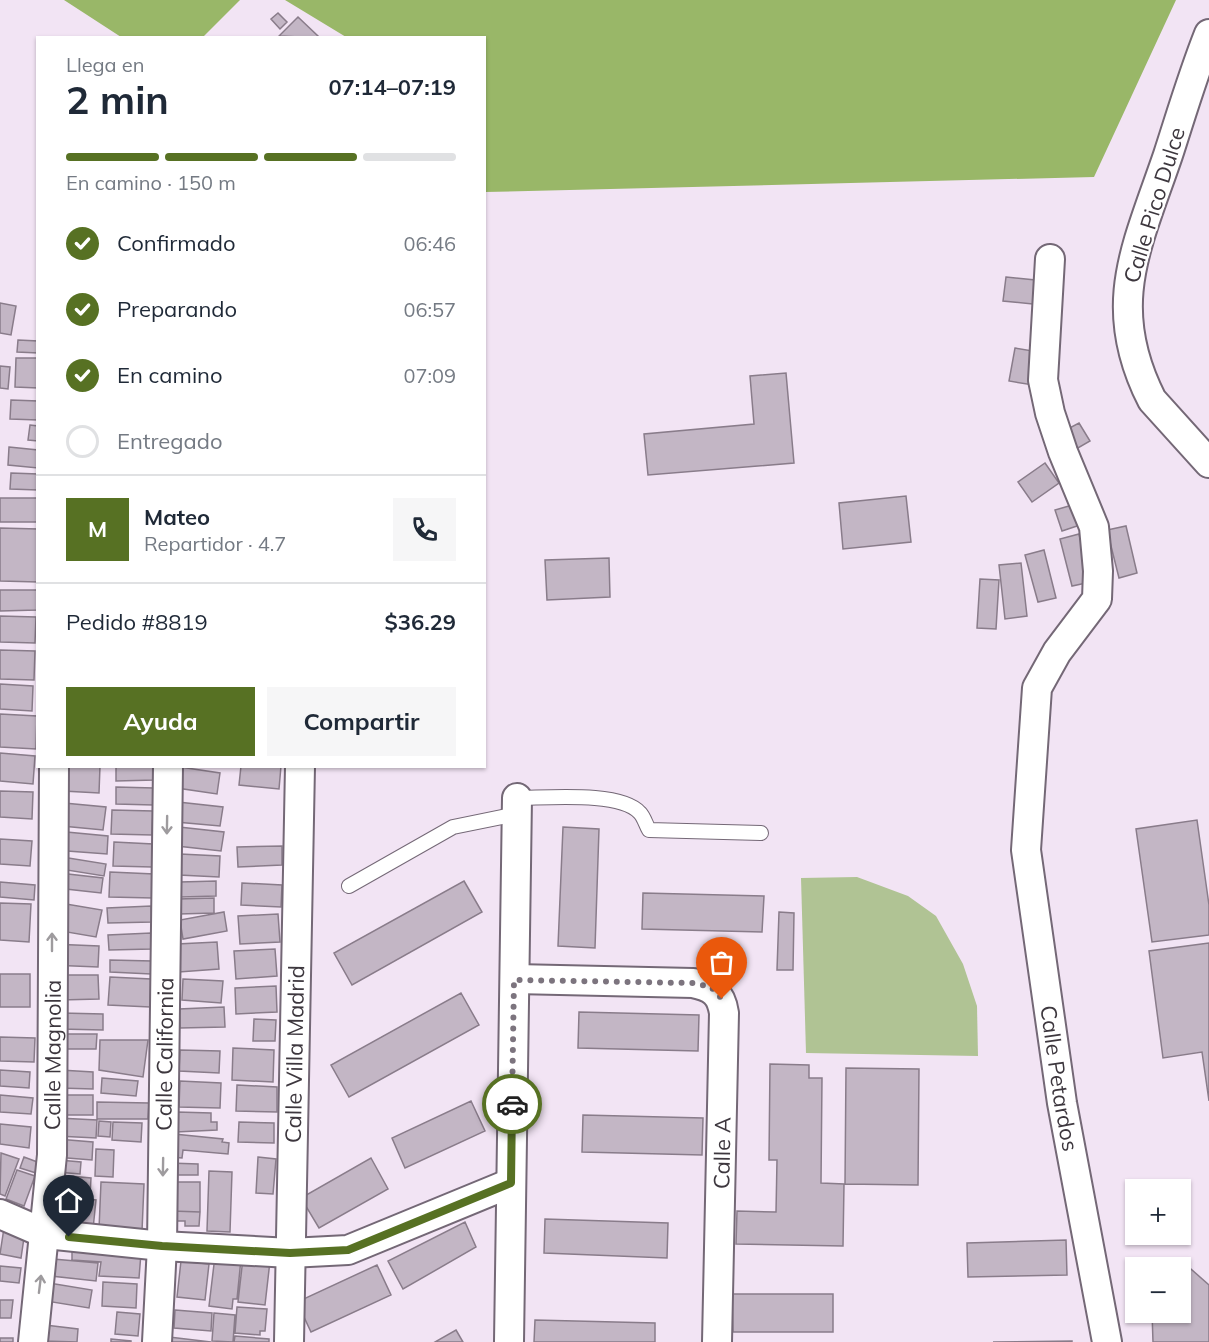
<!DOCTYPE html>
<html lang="es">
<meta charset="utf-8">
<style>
body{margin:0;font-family:Mulish,sans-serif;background:#f6f6f7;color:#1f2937;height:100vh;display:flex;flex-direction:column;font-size:22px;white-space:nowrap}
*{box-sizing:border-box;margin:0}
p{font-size:20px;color:#747a83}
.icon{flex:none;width:33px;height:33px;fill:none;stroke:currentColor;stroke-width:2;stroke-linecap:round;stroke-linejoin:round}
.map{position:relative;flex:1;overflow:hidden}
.details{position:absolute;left:36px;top:36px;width:450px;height:732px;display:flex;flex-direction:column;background:#fff;border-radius:0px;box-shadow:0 2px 4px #0004}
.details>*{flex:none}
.buttons{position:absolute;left:1125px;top:1179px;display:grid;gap:12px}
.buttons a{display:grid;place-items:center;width:66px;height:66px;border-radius:0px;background:#fff;box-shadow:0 2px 4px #0004;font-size:30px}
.pin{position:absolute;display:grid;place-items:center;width:51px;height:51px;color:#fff;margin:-62px -26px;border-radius:50% 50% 50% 0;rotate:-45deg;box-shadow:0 0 6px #0007}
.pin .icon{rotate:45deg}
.courier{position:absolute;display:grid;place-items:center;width:60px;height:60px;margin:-30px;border:4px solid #577123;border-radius:50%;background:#fff;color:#222;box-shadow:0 2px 8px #0007}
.summary em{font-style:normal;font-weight:700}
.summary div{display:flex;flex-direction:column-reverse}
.summary{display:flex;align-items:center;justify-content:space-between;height:102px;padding:0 30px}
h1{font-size:39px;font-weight:700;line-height:45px}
.bar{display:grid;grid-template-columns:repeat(4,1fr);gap:9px 6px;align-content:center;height:72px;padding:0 30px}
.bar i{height:8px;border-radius:4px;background:#e0e1e3}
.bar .active{background:#577123}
.bar p{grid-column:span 4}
.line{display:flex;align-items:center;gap:15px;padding:0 30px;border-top:2px solid #e0e1e3}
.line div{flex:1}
.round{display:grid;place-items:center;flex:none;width:63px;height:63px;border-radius:0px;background:#f6f6f7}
ol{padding:0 30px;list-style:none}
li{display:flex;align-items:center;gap:18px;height:66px}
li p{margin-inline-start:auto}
li .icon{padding:6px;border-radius:50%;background:#577123;color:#fff;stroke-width:4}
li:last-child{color:#747a83}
li i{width:33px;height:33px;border:3px solid #e0e1e3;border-radius:50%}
.cta{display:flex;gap:12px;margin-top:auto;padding:12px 30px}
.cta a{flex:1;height:69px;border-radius:0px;background:#577123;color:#fff;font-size:24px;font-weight:700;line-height:69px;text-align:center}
.cta a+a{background:#f6f6f7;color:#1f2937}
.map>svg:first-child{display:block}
.green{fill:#b0c394}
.forest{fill:#99b768}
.building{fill:#c3b6c5;stroke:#897c8a;stroke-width:1.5}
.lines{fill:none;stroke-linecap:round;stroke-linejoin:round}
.service-casing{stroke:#746876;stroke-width:16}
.minor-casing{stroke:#746876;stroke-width:32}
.service{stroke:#fff;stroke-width:14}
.minor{stroke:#fff;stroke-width:28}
.oneway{stroke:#9e9b9e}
.done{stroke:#7c747e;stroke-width:6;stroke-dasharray:0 10.8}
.route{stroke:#577123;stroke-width:8}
.labels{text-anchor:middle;stroke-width:4.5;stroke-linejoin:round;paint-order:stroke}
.street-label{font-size:22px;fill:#3d373e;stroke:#fff}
</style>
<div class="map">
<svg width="1209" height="1342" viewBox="0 0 1209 1342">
<rect width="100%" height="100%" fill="#f2e4f4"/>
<path class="green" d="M857 877 908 896 936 916 963 964 977 1006 978 1056 806 1053 801 878Z"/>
<path class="forest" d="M64 0H240L203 37H121Z
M285 0H1176L1094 177 485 192 484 38 346 37Z"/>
<path class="building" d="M278 13 287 22 280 29 271 19Z
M298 17 320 38 279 36Z
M1006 277 1045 281 1042 305 1003 301Z
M0 303 16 306 11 335 0 333Z
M18 340 38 341V353L17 352Z
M1015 348 1039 352 1033 385 1009 381Z
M16 358H38V388L15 387Z
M0 366 10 367 8 389 0 388Z
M786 373 794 463 648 475 644 434 754 424 750 376Z
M11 400 38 401V420L10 419Z
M1079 423 1090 441 1071 452 1060 433Z
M30 425 38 426V441L28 440Z
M9 447 38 450V468L8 465Z
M1045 463 1059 483 1032 502 1018 482Z
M11 473 38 474V490L10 489Z
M906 496 911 542 843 549 839 503Z
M0 498H38V522H0Z
M1076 504 1083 524 1062 531 1055 510Z
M1126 526 1137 573 1119 578 1107 530Z
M0 528 38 529V582L0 581Z
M1079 534 1091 582 1072 586 1060 539Z
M1044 550 1056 598 1038 602 1025 555Z
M609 558 610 597 547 600 545 560Z
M1021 563 1027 616 1005 619 999 565Z
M980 579 999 580 996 629 977 628Z
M0 590H37V610L0 611Z
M0 616 36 617 35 643 0 642Z
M0 650 35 651 34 680 0 679Z
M0 684 33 686 32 711 0 709Z
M0 714 37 716 36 749 0 747Z
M0 753 35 756 33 784 0 781Z
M64 766H100L99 793 63 791Z
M116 766H155V780L116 781Z
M241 766H281L279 789 239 785Z
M180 767 220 773 217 794 177 788Z
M116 787 154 788 153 805 116 804Z
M0 791 33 792 32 819 0 817Z
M178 802 223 807 220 826 176 822Z
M64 803 106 807 103 830 62 826Z
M112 810 153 811 152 835 111 834Z
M1197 820 1209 905V935L1152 942 1136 829Z
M179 827 224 832 221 851 177 846Z
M563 827 599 829 595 948 558 946Z
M56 831 108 836 107 854 54 850Z
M0 839 32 841 30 866 0 864Z
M114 842 153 844 152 867 113 866Z
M282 846V865L238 867 237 847Z
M180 854 220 856 219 877 179 875Z
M56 856 106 864 104 876 54 868Z
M110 872 154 874 153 898 109 897Z
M59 873 103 878 101 893 57 888Z
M216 881V896L181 897 180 882Z
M464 881 482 912 352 985 334 953Z
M0 882 35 885 34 900 0 897Z
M242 883 282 885 281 907 241 905Z
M643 893 764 896 762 932 642 929Z
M214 898V913L179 914 178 899Z
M0 903 31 904 29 942 0 940Z
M60 903 102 910 96 937 55 930Z
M151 906 152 922 108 923 107 908Z
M224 912 227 931 183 939 180 920Z
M779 912 794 913 793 970H777Z
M278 914 280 942 240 944 238 916Z
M151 933 152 949 109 950 108 935Z
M217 942 219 969 179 972 177 944Z
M1209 943V1101L1202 1052 1163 1058 1149 951Z
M51 944 99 946 98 967 50 965Z
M275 949 277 976 236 979 234 951Z
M110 960 152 961 151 974 110 972Z
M0 974H30V1007H0Z
M60 975H98L99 999 60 1000Z
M110 977 151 979 150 1007 108 1005Z
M183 979 223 981 221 1003 182 1000Z
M276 986 277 1012 236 1014 235 988Z
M461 993 479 1025 349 1097 331 1065Z
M224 1007 225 1027 180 1028 179 1009Z
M579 1012 699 1015 698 1051 578 1048Z
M61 1013 103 1014V1030L60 1029Z
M254 1019 276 1020 275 1041H253Z
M60 1034H97L96 1049H60Z
M0 1037 35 1038 34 1062 0 1061Z
M100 1040H148L143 1077 99 1070Z
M233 1048 274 1050 273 1082 232 1080Z
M180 1050 220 1051 219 1073 179 1071Z
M770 1064 809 1065V1078H822L821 1183 844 1184 843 1246 736 1244 737 1211 776 1212 777 1160H769Z
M846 1068 919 1069 918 1185 845 1184Z
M0 1070 30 1072 29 1088 0 1086Z
M60 1070 93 1072V1089L59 1088Z
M102 1078 138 1081 136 1096 101 1093Z
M180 1081 221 1083 220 1108 179 1107Z
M237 1085 277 1087V1112L236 1111Z
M0 1095 33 1098 31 1114 0 1112Z
M60 1095H93V1115H60Z
M471 1101 485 1131 405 1168 392 1138Z
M97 1102 149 1103 148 1119H97Z
M177 1112 211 1113V1122H217V1130L176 1132Z
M583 1115 703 1118 702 1155 582 1152Z
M58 1118 97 1120 96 1138 57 1136Z
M99 1121 111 1122 110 1137 98 1136Z
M113 1122 142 1123 141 1142 112 1140Z
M239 1122 274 1123V1143L238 1142Z
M0 1124 31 1127 29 1148 0 1144Z
M174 1134 223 1139 222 1142 229 1143 228 1154 183 1150 182 1158 172 1157Z
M57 1139 93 1142 92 1160 55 1157Z
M96 1149 114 1150 113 1177 95 1176Z
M1 1153 19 1159 5 1196 0 1194Z
M24 1157 40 1163 36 1173 20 1168Z
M258 1157 276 1159 273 1194 256 1193Z
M371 1158 388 1189 319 1228 301 1198Z
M59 1160 81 1162 80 1174 57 1172Z
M169 1163 198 1164V1175H169Z
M17 1170 35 1176 24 1206 6 1199Z
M209 1171 232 1172 230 1232 207 1231Z
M59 1175 91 1178 90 1196 57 1193Z
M101 1182 144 1184 142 1231 99 1229Z
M169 1182H200V1212L172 1211Z
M60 1196 75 1198 72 1227 56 1225Z
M78 1198 96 1200 93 1229 74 1227Z
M172 1211 200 1212 199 1226H185V1221H171Z
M545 1219 668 1223 667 1258 544 1253Z
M465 1222 476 1247 403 1289 388 1261Z
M4 1228 25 1231 21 1258 0 1254Z
M1066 1240 1067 1275 968 1277 967 1243Z
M72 1249 141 1253 139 1278 99 1276 101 1262 72 1260Z
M215 1256 241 1259 237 1299H233L232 1309 209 1306Z
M243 1258 270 1261 265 1305 238 1302Z
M53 1259 98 1263 96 1281 51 1276Z
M181 1261 209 1264 205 1300 177 1297Z
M1183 1262 1209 1285V1342H1153L1152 1312H1180V1268H1178Z
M377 1265 391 1295 311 1332 297 1302Z
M0 1266 21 1268 19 1283 0 1281Z
M103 1282 137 1284 136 1308 102 1306Z
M49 1283 92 1290 89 1308 46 1301Z
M732 1294H833V1332H733Z
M0 1300H13L11 1318H0Z
M237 1307 267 1309 265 1331H260V1335L235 1333Z
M175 1310 212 1313 211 1331 174 1328Z
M117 1312 140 1314 138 1336 115 1334Z
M214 1313 235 1315 233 1342 212 1341Z
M535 1320 655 1323V1342H534Z
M45 1325 78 1329 77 1342 43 1341Z
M456 1330 463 1342H435Z
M235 1336 269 1339V1342H234Z
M169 1337 211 1342H168Z
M0 1338H13V1342H0Z
M111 1339 131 1341V1342H111Z
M1072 1341V1342H993Z"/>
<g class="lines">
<defs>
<path id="service" d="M517 798C547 798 621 791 640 813 644 817 646 825 649 830L761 833
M349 886 453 827 517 814"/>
<g id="minor">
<path d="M1209 34C1193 74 1181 115 1168 155 1137 246 1104 306 1152 400L1209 463"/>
<path id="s1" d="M1050 259 1043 380 1050 413 1063 452 1094 527 1098 571 1097 599 1057 652 1037 688 1026 850 1062 1103 1107 1342"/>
<path d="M515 979 693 983C712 987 721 993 724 1013L717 1342"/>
<path d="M0 1214 46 1234 162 1246 290 1253 348 1250 511 1183"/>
<path id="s2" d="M33 1342 52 1155 54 766"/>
<path id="s3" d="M157 1342 162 1246 168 766"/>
<path id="s4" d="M289 1342 300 766"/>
<path d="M509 1342 517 798"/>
</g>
</defs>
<use href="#service" class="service-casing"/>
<use href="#minor" class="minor-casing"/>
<use href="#service" class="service"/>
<use href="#minor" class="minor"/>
</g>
<defs><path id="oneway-shaft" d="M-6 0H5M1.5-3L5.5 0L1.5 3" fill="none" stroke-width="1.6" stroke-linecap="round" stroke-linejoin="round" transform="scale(1.5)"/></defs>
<g class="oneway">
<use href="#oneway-shaft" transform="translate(167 825) rotate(91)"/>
<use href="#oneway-shaft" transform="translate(52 942) rotate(-90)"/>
<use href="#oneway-shaft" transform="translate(163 1167) rotate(91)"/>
<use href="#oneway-shaft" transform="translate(40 1284) rotate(-83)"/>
</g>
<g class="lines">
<path class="done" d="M512 1104 514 980 693 983 711 987 722 999"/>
<path class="route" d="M69 1237 162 1246 290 1253 348 1250 511 1183 512 1104"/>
</g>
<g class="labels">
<g class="street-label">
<text transform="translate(1154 205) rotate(-73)" y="8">Calle Pico Dulce</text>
<text dy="8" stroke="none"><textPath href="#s3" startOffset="288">Calle California</textPath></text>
<text dy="8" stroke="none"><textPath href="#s4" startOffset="288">Calle Villa Madrid</textPath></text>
<text dy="8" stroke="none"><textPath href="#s2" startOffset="288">Calle Magnolia</textPath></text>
<text dy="8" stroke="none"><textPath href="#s1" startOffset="850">Calle Petardos</textPath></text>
<text transform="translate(722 1153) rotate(-89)" y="8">Calle A</text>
</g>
</g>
</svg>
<div class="buttons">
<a>+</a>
<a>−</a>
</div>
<div class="pin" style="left:722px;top:999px;background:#ea580c"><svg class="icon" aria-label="bag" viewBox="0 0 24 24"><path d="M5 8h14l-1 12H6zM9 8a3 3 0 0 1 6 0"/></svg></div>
<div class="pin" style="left:69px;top:1237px;background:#1f2937"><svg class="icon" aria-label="home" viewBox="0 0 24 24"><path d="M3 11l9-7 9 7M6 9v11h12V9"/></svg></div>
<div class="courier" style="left:512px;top:1104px"><svg class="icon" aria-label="car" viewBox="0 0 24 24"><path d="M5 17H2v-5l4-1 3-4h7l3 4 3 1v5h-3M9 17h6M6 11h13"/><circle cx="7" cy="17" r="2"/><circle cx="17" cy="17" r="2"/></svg></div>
<section class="details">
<div class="summary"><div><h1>2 min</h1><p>Llega en</p></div><em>07:14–07:19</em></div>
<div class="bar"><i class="active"></i><i class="active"></i><i class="active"></i><i></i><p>En camino · 150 m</p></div>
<ol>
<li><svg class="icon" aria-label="check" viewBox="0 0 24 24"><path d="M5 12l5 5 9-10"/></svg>Confirmado<p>06:46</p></li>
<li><svg class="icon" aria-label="check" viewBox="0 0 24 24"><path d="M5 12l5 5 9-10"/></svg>Preparando<p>06:57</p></li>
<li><svg class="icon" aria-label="check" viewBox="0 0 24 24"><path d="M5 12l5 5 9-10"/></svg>En camino<p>07:09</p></li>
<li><i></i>Entregado</li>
</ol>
<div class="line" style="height:108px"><b class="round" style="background:#577123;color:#fff">M</b><div><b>Mateo</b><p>Repartidor · 4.7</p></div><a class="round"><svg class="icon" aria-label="phone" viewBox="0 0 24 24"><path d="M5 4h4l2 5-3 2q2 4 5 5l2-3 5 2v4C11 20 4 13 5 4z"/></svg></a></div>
<div class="line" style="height:78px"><div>Pedido #8819</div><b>$36.29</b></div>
<div class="cta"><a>Ayuda</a><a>Compartir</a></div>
</section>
</div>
